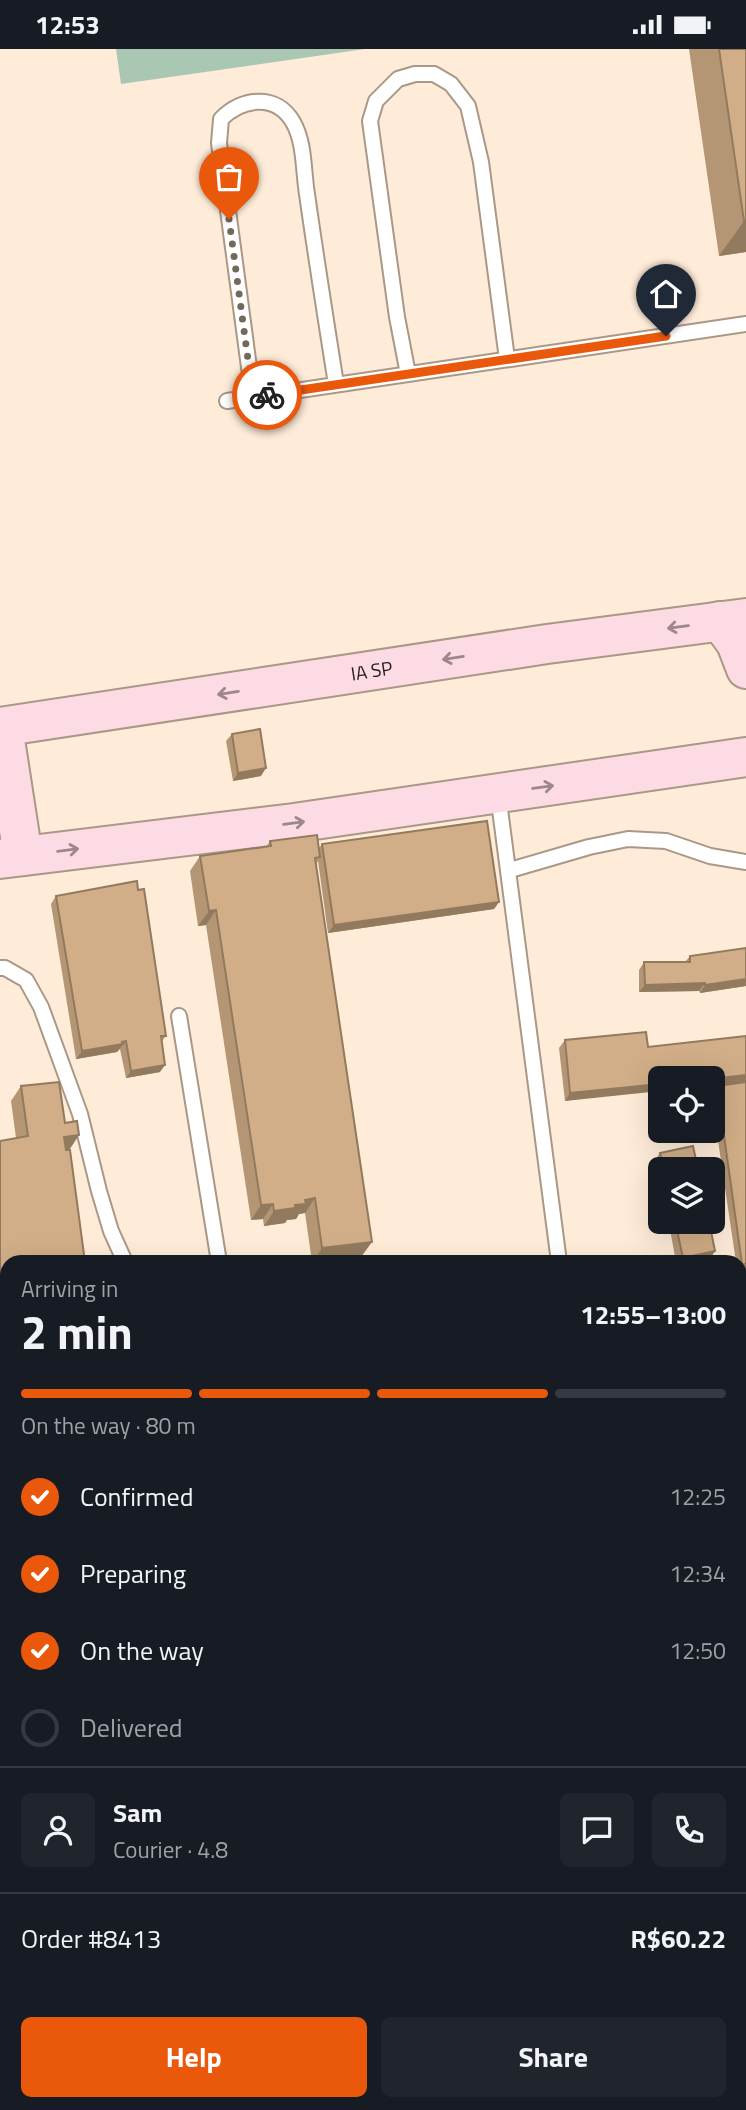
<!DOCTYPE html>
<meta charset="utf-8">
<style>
body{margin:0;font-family:"Titillium Web",sans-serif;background:#20242c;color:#f1f3f6;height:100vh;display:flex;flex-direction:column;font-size:26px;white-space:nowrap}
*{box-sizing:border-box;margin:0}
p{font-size:23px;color:#9ea1a6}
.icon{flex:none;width:38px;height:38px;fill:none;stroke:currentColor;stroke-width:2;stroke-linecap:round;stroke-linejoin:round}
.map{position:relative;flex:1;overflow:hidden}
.sheet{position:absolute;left:0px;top:1206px;width:747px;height:856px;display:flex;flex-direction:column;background:#171b24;border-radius:21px 21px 0 0;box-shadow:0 7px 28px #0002}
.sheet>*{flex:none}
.fabs{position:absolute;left:648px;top:1017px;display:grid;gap:14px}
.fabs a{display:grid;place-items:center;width:77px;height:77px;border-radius:10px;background:#171b24;box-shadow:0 7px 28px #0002;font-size:35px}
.pin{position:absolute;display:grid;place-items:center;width:60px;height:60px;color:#fff;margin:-72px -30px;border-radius:50% 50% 50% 0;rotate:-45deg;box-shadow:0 0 7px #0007}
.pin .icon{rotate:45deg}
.courier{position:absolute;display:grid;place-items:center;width:70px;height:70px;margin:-35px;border:5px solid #ea580c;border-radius:50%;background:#fff;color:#222;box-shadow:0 2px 9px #0007}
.headline em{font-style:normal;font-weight:700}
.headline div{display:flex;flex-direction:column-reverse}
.headline{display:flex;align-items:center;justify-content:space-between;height:119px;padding:0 21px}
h1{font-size:46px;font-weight:700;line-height:52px}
.bar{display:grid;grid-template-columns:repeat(4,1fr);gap:10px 7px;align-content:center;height:84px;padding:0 21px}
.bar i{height:9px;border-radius:5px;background:#363941}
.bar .current{background:#ea580c}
.bar p{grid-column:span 4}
.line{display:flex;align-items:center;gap:18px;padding:0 21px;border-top:2px solid #363941}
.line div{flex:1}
.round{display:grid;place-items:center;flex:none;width:74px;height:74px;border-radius:10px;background:#20242c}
ol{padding:0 21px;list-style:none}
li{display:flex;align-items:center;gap:21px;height:77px}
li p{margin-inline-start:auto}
li .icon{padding:7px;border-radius:50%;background:#ea580c;color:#fff;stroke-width:4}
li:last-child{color:#9ea1a6}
li i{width:38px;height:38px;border:4px solid #363941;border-radius:50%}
.action{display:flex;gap:14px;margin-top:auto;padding:14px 21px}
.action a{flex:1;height:80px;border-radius:10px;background:#ea580c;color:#fff;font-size:28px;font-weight:700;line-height:80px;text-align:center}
.action a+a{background:#20242c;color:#f1f3f6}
.status{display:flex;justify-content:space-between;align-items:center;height:49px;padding:0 35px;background:#171b24;direction:ltr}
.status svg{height:19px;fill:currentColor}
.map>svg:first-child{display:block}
.pitch{fill:#a9c7b3}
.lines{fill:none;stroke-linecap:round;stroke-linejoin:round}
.lane-casing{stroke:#a99886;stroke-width:18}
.secondary-casing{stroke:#a99886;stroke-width:42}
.lane{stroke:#fff;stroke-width:14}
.secondary{stroke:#fddbe5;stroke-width:38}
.wall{fill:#b49674}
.shaded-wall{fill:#927a5e}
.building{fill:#d1ae87;stroke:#927a5e;stroke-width:2}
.oneway{stroke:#9d878a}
.done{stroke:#73685c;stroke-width:7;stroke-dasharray:0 12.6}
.route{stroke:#ea580c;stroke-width:9}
.labels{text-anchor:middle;stroke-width:5;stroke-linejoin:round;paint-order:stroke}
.street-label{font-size:19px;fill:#28211a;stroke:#fffbf7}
</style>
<div class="status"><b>12:53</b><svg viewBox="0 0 49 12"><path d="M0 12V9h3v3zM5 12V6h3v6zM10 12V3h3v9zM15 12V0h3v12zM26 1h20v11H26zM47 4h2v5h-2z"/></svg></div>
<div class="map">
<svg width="746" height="2061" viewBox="0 0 746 2061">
<rect width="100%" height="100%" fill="#feebd8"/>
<path class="pitch" d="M116 0H365L121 35Z"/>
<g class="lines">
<defs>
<path id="lane" d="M408 325 397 268 370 72 376 52 398 30 415 25H434L451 35 468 57 481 113 507 310
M253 348 219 94 221 70C242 49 276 44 293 73 305 94 303 121 307 145 316 209 326 272 336 335
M227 352 746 275
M498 745 559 1213
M510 821 589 798 628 790 666 792 710 807 746 813
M0 919H5L26 931 41 958 80 1065 99 1142 111 1182 125 1213
M179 967 219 1213
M0 1488 7 1487
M740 1618H746
M339 2054 340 2061"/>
<g id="secondary">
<path d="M720 572 736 594 746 620"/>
<path id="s1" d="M0 678 547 595 746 569"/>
<path d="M3 678 23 807"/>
<path d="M0 810 294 774 746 708"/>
</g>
</defs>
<use href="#lane" class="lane-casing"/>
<use href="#secondary" class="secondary-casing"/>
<use href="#lane" class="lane"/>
<use href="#secondary" class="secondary"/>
</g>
<path class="wall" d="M689 0H746V203L719 207Z
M232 685 261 727 233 732 226 692Z
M270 792 319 799 322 795 499 853 494 860 328 884 318 812 316 815 361 1208 321 1213H312L305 1164 299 1165 296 1170 287 1171 285 1174 264 1177 263 1170 251 1171 206 876 198 877 190 822 200 807 267 797Z
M56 847 166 987 162 992 160 1023 126 1029 120 1000 117 1003 76 1010 51 855Z
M746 899V937L700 944 699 942 639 943V921L644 913H685L690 907Z
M746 987V1222L740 1223V1213H736L712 1051V1044L717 1037 736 1034 712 1037V1029L565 1052 559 999 565 991 648 998Z
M21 1037 79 1086 69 1101 7 1392 0 1393V1092L16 1089 11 1052Z
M660 1104 698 1120H660V1135L655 1111Z
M660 1150V1172H709L710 1210 694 1213H676L669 1175 655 1178 651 1159 656 1151Z"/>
<path class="shaded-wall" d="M744 172H746V203L719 207Z
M266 719 261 727 233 732 238 724Z
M499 853 494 860 328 884 334 876Z
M216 861 206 876 198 877 209 862Z
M746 930V937L700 944 705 936Z
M705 934 699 942 639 943 645 936Z
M126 992 117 1003 76 1010 82 1002Z
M165 1016 160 1023 126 1029 131 1022Z
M746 1026V1033L712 1037V1030Z
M660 1035V1042L565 1052 570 1044Z
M79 1086 69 1101 54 1103 64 1088Z
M315 1149 305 1164 299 1165 296 1170 287 1171 285 1174 264 1177 274 1162 295 1156 305 1151Z
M273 1155 263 1170 251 1171 261 1156Z
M660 1171V1172H671L669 1175 655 1178Z
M372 1193 361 1208 321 1213H313L322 1199Z
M715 1202 710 1210 694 1213H680L683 1209Z
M742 1215H746V1222L740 1223V1218Z
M7 1379V1392L0 1393V1380Z"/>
<path class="building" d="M719 0H746V172H744Z
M260 680 266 719 238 724 232 685Z
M487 772 499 853 334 876 322 795Z
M317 786 320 808 315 809 372 1193 322 1199 315 1149 305 1151 306 1155 295 1156V1159L274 1162 273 1155 261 1156 216 861 209 862 200 807 271 797 270 792Z
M137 832 138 841 144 840 166 987H161L165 1016 131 1022 126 992 122 993 123 995 82 1002 56 847Z
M746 899V930L705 936V934L645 936 644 913H690V907Z
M646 983 648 998 746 987V1026L712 1030 660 1029V1035L570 1044 565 991Z
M59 1033 65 1074 77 1072 79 1086 64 1088 66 1101H70L85 1213H7V1379L0 1380V1092L28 1087 21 1037Z
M746 1033V1215H742L717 1037Z
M693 1097 698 1120H664L660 1104Z
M660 1150V1167L656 1151Z
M675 1172H709L715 1202 683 1209Z"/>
<defs><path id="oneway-shaft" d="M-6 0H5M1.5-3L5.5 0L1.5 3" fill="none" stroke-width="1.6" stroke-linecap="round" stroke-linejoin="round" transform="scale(1.75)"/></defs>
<g class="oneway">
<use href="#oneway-shaft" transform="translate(678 578) rotate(173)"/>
<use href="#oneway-shaft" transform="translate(453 609) rotate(171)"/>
<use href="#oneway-shaft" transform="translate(228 644) rotate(171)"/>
<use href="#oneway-shaft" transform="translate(543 738) rotate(-8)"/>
<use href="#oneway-shaft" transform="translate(294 774) rotate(-8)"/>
<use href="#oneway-shaft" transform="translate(68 801) rotate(-7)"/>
</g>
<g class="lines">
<path class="done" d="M229 170 253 348 267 346"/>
<path class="route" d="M267 346 666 287"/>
</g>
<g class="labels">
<g class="street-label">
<text dy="7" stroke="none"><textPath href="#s1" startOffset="376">IA SP</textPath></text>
</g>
</g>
</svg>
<div class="fabs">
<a><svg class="icon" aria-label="locate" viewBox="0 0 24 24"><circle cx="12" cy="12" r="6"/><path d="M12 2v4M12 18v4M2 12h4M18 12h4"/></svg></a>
<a><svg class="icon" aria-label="layers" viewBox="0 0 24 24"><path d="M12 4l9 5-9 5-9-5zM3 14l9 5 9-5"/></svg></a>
</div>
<div class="pin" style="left:229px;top:170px;background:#ea580c"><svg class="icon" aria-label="bag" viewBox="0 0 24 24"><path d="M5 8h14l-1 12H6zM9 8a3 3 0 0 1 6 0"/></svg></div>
<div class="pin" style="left:666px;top:287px;background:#1f2937"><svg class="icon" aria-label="home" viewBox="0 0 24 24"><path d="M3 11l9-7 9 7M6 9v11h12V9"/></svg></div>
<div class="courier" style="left:267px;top:346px"><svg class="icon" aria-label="bike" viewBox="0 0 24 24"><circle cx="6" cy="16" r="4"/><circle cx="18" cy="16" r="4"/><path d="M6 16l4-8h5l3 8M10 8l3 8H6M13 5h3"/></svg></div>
<section class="sheet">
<div class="headline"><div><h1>2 min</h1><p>Arriving in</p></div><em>12:55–13:00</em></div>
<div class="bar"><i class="current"></i><i class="current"></i><i class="current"></i><i></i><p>On the way · 80 m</p></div>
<ol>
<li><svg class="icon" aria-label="check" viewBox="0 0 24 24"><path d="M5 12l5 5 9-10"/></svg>Confirmed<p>12:25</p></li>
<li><svg class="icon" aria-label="check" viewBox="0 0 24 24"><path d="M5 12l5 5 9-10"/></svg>Preparing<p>12:34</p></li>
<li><svg class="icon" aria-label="check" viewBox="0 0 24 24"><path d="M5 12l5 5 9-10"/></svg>On the way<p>12:50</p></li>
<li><i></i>Delivered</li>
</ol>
<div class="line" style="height:126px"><a class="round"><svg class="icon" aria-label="person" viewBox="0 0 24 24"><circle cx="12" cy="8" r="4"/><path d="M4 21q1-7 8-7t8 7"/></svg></a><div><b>Sam</b><p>Courier · 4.8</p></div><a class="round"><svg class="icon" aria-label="chat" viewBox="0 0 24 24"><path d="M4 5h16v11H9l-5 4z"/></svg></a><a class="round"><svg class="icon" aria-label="phone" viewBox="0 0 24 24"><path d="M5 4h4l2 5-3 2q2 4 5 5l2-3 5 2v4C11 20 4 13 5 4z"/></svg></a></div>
<div class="line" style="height:91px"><div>Order #8413</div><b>R$60.22</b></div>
<div class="action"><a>Help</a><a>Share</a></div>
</section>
</div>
